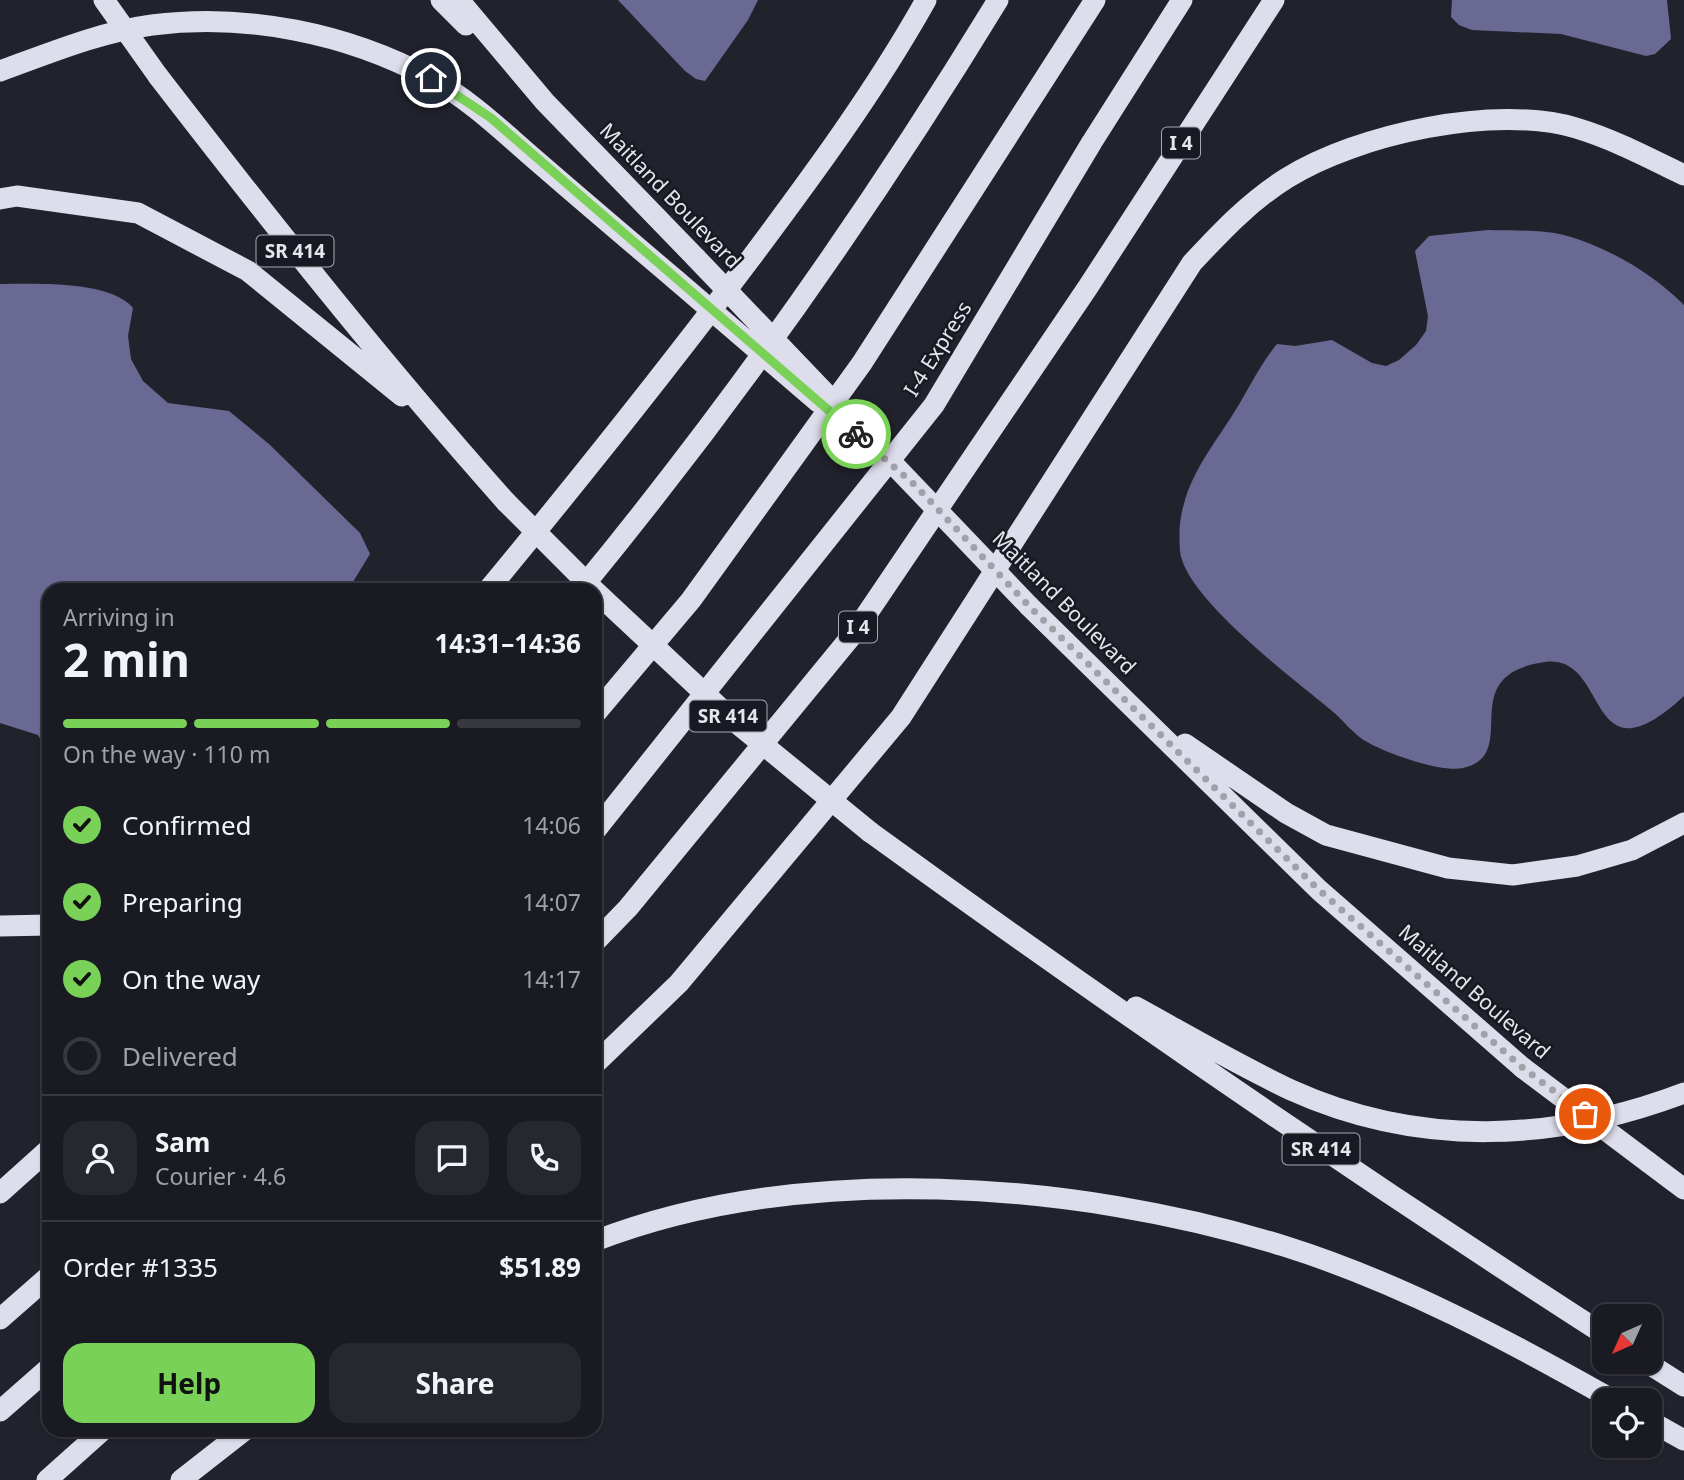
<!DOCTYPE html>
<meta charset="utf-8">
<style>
body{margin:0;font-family:"Noto Sans",sans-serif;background:#27272f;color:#f1f3f6;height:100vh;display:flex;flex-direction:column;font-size:26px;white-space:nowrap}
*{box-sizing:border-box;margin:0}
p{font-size:23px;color:#9fa1a5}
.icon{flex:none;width:38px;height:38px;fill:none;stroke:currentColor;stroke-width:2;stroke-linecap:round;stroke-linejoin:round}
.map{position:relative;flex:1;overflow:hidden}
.panel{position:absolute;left:42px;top:583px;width:560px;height:854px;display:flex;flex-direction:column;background:#1a1a22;border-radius:21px;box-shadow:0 2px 5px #0004,0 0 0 2px #383840}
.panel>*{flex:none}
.needle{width:46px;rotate:225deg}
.buttons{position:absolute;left:1592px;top:1304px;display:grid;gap:14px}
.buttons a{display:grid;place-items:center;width:70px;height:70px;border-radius:14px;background:#1a1a22;box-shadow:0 2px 5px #0004,0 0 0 2px #383840;font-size:35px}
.pin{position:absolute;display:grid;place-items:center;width:60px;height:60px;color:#fff;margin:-30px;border:4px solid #fff;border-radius:50%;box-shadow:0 2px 7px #0007}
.courier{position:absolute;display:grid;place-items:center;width:70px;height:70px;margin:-35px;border:5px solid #79d157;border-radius:50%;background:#fff;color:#222;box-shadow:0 2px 9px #0007}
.summary em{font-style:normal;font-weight:700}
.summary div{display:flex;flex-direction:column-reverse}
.summary{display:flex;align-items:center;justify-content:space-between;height:119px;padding:0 21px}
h1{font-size:46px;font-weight:700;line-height:52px}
.bar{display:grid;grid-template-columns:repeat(4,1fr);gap:10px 7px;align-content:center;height:84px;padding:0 21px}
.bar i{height:9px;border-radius:5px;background:#383840}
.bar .on{background:#79d157}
.bar p{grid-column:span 4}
.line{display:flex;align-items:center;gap:18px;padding:0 21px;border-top:2px solid #383840}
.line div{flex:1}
.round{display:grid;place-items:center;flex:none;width:74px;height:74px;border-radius:21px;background:#27272f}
ol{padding:0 21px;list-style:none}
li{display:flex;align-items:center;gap:21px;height:77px}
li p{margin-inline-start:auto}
li .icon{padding:7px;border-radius:50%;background:#79d157;color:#111;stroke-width:4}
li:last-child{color:#9fa1a5}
li i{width:38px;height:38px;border:4px solid #383840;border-radius:50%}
.action{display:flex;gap:14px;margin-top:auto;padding:14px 21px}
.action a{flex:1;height:80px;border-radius:21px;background:#79d157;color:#111;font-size:28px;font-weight:700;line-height:80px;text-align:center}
.action a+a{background:#27272f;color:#f1f3f6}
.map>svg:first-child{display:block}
.water{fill:#6a6994}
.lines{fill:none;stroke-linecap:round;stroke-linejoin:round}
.motorway{stroke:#ddddeb;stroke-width:21}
.motorway-bridge{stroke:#ddddeb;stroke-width:21}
.done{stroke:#a1a1a9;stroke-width:7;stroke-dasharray:0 12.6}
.route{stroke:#79d157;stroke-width:9}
.labels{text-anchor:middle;stroke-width:5;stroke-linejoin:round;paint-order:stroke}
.shield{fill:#191923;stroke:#a8a8b0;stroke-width:2}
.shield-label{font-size:19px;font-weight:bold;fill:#e5e5ec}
.street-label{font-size:21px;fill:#e5e5ec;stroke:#191923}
</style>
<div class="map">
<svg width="1684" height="1480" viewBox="0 0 1684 1480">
<rect width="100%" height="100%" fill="#22222d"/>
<path class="water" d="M618 0H758L748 20 705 81 696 79 685 71Z
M1452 0H1667L1671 39 1655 54 1646 56 1561 34 1472 30 1459 25 1451 17Z
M1488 230C1512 231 1540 229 1564 235 1608 247 1652 273 1684 305V696C1584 788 1611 653 1545 662 1451 675 1524 754 1463 768 1440 773 1382 752 1362 739 1351 731 1342 719 1331 710 1295 680 1184 597 1180 551 1179 535 1179 519 1184 504 1192 471 1217 440 1235 411 1249 389 1260 364 1277 344L1295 346 1332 340 1372 363 1386 366 1399 360 1416 345 1426 331 1428 316 1415 251 1429 236Z
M0 284C34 284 110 280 133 308L128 336 131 359 143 381 168 403 229 411 269 444 360 533 370 554 348 590H49V753L38 735 0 723Z"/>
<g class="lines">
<path class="motorway" d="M441 0 466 25
M459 0 545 102 696 258
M0 71C50 53 100 32 152 25 246 13 347 33 430 78 471 100 503 132 538 162 584 202 630 241 676 280
M158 76C270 221 384 365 506 502
M0 199 17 196 138 213 248 271 402 396
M488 590C578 481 666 371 751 258 813 175 875 91 926 0
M580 590C733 404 873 205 998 0
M1029 606 1319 890 1523 1068
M595 714 691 600 862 363 1095 0
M1185 744 1286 813 1326 835 1448 868 1513 875 1577 866 1632 850 1684 823
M595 831 934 405 1092 142 1182 0
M870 832C1110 1006 1355 1174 1605 1335
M0 926 49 925
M595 942 628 908 854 633 1088 287 1274 0
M1136 1007C1187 1035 1238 1065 1291 1090 1419 1148 1555 1142 1684 1093
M595 1064 679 983 901 717 1192 263C1221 232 1250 201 1287 178 1358 134 1495 104 1576 128 1613 139 1649 158 1684 175
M1648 1162 1684 1189
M0 1193 49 1149
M595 1241C802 1161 1075 1181 1284 1246 1399 1282 1509 1341 1613 1400
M0 1319 49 1276
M1646 1362 1684 1386
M0 1411 49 1368
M1650 1421 1684 1440
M47 1480 103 1430
M181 1480 245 1430"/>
<path class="motorway-bridge" d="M104 0 158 76
M696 258 1029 606
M676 280 818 402
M506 502 594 590
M595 591 733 720 870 832
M1523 1068 1648 1162"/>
</g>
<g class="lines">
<path class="done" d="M856 434 915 485 1029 606 1319 890 1523 1068 1585 1114"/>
<path class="route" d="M431 78 491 118 856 434"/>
</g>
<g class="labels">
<g class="shield">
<rect x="1162" y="127.5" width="38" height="31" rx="5"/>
<rect x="256.5" y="235.5" width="77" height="31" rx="5"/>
<rect x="839" y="611.5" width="38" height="31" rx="5"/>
<rect x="689.5" y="700.5" width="77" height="31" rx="5"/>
<rect x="1282.5" y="1133.5" width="77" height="31" rx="5"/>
</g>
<g class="shield-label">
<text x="1181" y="150">I 4</text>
<text x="295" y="258">SR 414</text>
<text x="858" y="634">I 4</text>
<text x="728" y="723">SR 414</text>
<text x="1321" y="1156">SR 414</text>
</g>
<g class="street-label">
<text transform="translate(670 196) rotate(46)" y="7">Maitland Boulevard</text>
<text transform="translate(938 349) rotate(-58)" y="7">I-4 Express</text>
<text transform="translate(1064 603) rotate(45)" y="7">Maitland Boulevard</text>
<text transform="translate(1474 992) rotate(41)" y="7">Maitland Boulevard</text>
</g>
</g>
</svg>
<div class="buttons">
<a><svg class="needle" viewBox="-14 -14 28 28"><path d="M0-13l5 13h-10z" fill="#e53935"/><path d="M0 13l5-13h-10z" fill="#9fa1a5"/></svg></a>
<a><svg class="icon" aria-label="locate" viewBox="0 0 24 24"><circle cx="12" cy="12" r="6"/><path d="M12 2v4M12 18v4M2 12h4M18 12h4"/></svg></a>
</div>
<div class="pin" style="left:1585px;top:1114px;background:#ea580c"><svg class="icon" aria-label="bag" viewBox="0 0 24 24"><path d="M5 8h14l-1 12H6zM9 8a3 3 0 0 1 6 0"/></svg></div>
<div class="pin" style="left:431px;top:78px;background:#1f2937"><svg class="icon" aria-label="home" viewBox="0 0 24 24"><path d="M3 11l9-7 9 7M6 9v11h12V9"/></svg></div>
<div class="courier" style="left:856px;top:434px"><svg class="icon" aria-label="bike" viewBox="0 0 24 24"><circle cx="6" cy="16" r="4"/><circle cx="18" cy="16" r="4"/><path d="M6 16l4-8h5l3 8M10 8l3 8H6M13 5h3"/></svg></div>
<section class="panel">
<div class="summary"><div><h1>2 min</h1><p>Arriving in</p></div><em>14:31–14:36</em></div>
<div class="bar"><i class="on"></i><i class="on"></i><i class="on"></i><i></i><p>On the way · 110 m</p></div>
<ol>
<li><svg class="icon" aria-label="check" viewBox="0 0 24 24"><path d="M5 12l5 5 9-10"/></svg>Confirmed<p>14:06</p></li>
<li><svg class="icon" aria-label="check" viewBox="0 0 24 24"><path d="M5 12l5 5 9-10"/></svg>Preparing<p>14:07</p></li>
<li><svg class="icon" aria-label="check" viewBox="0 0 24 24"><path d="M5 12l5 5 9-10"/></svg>On the way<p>14:17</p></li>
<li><i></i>Delivered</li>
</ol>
<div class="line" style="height:126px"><a class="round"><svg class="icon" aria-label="person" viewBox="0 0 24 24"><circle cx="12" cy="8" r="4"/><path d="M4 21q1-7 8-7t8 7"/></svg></a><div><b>Sam</b><p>Courier · 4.6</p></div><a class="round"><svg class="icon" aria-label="chat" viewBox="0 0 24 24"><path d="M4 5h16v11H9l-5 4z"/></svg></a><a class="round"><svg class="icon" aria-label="phone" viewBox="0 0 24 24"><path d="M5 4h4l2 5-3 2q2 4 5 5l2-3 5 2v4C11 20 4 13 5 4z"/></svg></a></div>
<div class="line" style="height:91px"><div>Order #1335</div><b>$51.89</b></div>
<div class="action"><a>Help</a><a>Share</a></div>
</section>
</div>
